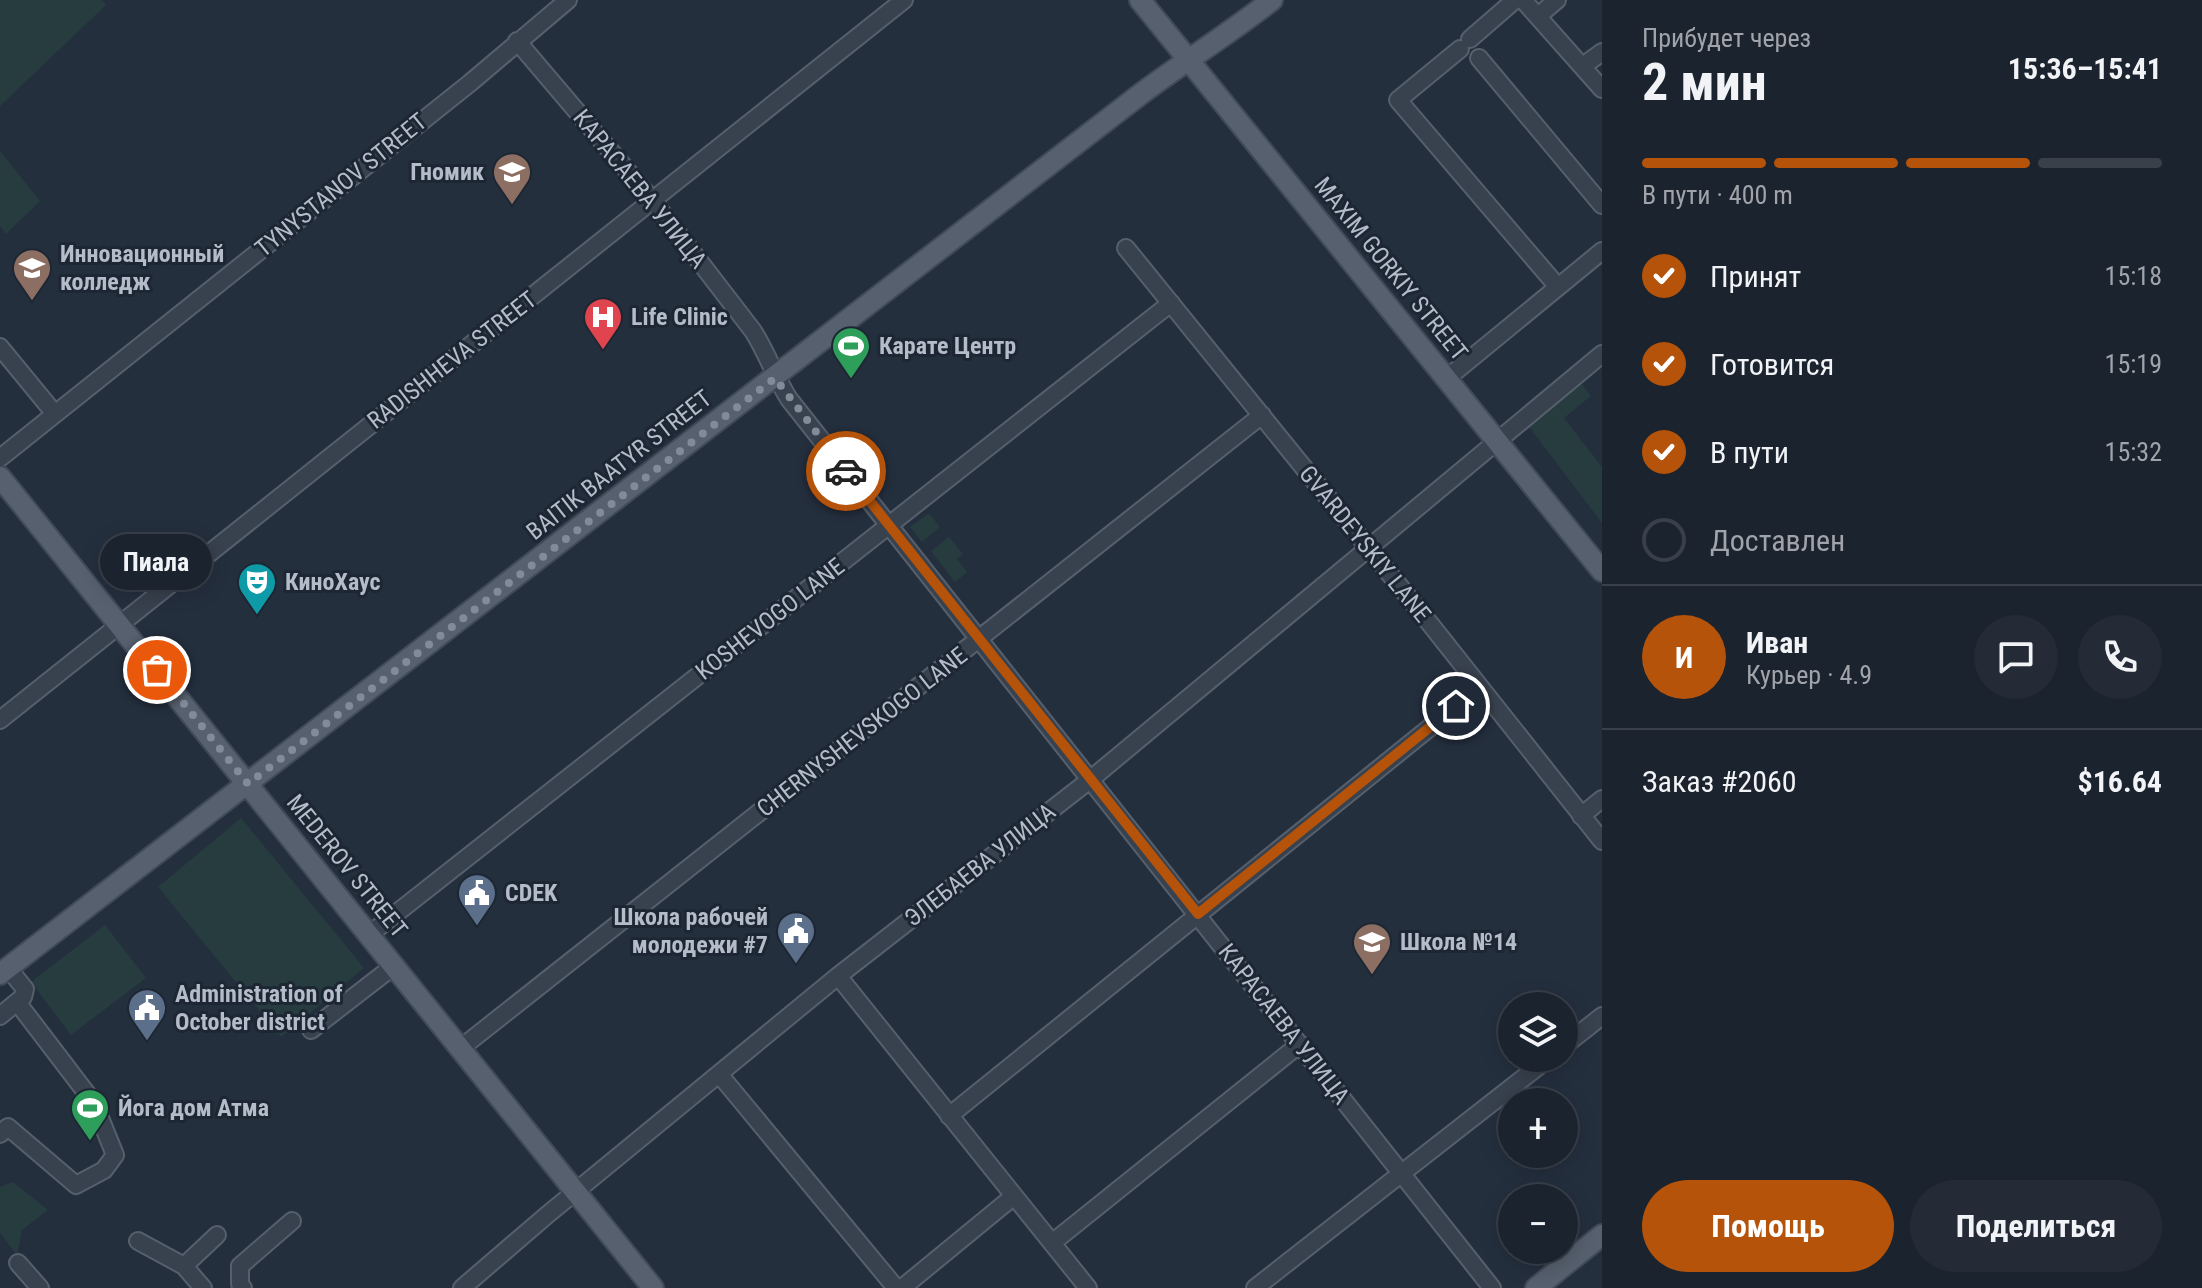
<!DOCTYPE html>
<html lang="ru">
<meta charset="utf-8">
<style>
body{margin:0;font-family:"Roboto Condensed",sans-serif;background:#242b36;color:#f1f3f6;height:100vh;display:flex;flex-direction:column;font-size:30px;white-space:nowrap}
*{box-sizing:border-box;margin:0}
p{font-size:26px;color:#a0a4aa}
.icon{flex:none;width:44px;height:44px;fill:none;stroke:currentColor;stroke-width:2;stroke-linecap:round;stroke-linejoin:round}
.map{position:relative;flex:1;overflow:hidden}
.sheet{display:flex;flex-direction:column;background:#1b232e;width:600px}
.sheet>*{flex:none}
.buttons{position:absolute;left:1498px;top:992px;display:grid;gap:16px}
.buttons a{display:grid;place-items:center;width:80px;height:80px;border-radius:50%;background:#1b232e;box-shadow:0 4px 20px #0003,0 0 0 2px #39404a;font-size:40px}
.pin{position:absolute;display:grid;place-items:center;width:68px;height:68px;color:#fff;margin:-34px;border:4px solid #fff;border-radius:50%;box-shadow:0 2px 8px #0007}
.courier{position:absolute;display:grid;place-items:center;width:80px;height:80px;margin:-40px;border:6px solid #b45309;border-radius:50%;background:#fff;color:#222;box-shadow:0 2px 10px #0007}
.bubble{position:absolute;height:56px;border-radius:28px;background:#1b232e;box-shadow:0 4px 20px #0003,0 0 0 2px #39404a;font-size:26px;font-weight:700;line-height:56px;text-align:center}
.overview em{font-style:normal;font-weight:700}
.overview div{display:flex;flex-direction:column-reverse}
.overview{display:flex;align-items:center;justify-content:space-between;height:136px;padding:0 40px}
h1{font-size:52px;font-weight:700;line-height:60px}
.bar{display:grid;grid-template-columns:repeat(4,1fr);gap:12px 8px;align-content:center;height:96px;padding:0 40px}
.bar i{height:10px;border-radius:6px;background:#39404a}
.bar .current{background:#b45309}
.bar p{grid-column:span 4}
.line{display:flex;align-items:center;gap:20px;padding:0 40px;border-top:2px solid #39404a}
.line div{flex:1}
.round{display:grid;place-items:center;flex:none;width:84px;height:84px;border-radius:42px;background:#242b36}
ol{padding:0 40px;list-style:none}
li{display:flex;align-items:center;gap:24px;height:88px}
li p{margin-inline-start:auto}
li .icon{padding:8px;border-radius:50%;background:#b45309;color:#fff;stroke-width:4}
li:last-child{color:#a0a4aa}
li i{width:44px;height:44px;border:4px solid #39404a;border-radius:50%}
.primary-button{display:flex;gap:16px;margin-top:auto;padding:16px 40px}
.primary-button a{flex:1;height:92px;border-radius:48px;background:#b45309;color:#fff;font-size:32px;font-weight:700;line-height:92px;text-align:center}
.primary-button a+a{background:#242b36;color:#f1f3f6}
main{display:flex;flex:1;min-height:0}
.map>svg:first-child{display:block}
.green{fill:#263c3f}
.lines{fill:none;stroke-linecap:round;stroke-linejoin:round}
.minor-casing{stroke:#565f6c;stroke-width:20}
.major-casing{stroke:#414a57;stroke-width:24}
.minor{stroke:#38414e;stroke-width:16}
.major{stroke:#56606e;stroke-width:20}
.done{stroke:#828b98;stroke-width:8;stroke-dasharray:0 14.4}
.route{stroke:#b45309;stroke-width:10}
.labels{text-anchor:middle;stroke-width:6;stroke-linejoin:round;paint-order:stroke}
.poi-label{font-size:24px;font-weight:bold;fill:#b4bcc9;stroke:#1d2633;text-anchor:start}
.street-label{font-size:24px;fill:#b4bcc9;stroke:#1d2633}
</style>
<main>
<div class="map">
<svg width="1602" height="1288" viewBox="0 0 1602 1288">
<rect width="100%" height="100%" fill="#242f3e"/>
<path class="green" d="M0 0H102L106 5 0 106Z
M0 151 40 201 6 234 0 226Z
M1578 379 1591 396 1564 418 1602 467V523L1527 424Z
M929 513 940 527 922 542 910 527Z
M949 537 963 554 957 559 967 572 955 582 931 551Z
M241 818 364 968 281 1037 158 887Z
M105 925 146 978 71 1035 31 982Z
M13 1182 48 1210 22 1230 17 1255 0 1233V1187Z"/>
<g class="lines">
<defs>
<path id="minor" d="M1523 0 1602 89
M1538 16 1557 0
M1470 39 1515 0
M517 41 653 201 753 331C767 353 775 377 789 399L1492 1288
M1460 49 1398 100 1558 287
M1479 58 1602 205
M1583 66 1602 52
M1126 248 1431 625 1602 841
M0 347 55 414
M1446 379 1602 251
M0 458 470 83 568 0
M0 720 904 0
M1581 816 1602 799
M370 934 1171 303
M838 976 1088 1288
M0 1016 23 997 25 989 8 968
M311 1030 395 965
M1564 1046 1602 1016
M461 1048 1262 415
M719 1074 896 1288
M949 1116 1480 687
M0 1134 8 1127 76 1185 104 1170 115 1155 94 1103 17 1002
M138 1241 184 1266 203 1288
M1052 1243 1300 1044
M18 1263 40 1288
M184 1266 217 1235
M243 1288 240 1284V1266L292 1221
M462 1288 547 1215 838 976 1091 779 1602 354
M902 1288 1014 1196
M1255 1288 1549 1058"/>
<path id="major" d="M1140 0 1602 571
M0 477 653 1288
M0 974 1142 93C1185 61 1230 33 1272 0
M1536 1288 1602 1235"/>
</defs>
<use href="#minor" class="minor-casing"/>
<use href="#major" class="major-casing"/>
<use href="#minor" class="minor"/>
<use href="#major" class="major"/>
</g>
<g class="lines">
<path class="done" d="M157 670 248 784 775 378 846 471"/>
<path class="route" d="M846 471 1198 914 1456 706"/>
</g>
<defs>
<symbol id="school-pin" viewBox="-11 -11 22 30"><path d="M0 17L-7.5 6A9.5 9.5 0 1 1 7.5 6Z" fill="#8d6e63" stroke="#1d2633"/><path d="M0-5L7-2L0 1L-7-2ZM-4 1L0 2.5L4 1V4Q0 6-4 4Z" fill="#fff"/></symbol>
<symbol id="university-pin" viewBox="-11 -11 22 30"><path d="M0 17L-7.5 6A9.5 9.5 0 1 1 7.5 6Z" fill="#8d6e63" stroke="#1d2633"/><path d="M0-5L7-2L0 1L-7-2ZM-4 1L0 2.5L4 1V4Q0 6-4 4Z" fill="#fff"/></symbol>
<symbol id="hospital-pin" viewBox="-11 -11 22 30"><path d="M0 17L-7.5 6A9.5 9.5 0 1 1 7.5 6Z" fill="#e0444e" stroke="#1d2633"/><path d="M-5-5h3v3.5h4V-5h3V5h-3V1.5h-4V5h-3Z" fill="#fff"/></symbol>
<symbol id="stadium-pin" viewBox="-11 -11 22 30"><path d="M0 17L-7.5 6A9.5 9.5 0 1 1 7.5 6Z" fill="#2e9e5b" stroke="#1d2633"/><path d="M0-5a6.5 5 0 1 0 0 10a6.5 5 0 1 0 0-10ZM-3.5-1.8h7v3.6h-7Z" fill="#fff"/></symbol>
<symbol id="theatre-pin" viewBox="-11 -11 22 30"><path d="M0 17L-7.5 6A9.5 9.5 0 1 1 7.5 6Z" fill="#0f9aa8" stroke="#1d2633"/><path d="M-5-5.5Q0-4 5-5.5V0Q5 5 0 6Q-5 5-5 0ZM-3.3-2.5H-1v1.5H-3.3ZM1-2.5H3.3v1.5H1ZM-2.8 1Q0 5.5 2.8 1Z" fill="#fff"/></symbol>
<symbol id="civic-pin" viewBox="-11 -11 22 30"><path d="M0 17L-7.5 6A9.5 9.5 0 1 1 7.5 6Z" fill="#5c6f8a" stroke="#1d2633"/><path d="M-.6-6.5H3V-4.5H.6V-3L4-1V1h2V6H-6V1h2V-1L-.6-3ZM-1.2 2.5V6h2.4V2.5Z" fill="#fff"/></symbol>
</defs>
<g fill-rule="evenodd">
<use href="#school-pin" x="490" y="150" width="44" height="60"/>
<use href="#university-pin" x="10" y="246" width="44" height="60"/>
<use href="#hospital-pin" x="581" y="295" width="44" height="60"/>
<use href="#stadium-pin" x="829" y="324" width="44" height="60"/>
<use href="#theatre-pin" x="235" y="560" width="44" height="60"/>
<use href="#civic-pin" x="455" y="871" width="44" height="60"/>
<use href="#civic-pin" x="774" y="909" width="44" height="60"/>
<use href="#school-pin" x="1350" y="920" width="44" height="60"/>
<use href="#civic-pin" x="125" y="986" width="44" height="60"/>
<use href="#stadium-pin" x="68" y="1086" width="44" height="60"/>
</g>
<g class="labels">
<g class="poi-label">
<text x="484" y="180" text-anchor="end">Гномик</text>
<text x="60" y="262">Инновационный<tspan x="60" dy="28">колледж</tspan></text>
<text x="631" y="325">Life Clinic</text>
<text x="879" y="354">Карате Центр</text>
<text x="285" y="590">КиноХаус</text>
<text x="505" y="901">CDEK</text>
<text x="768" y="925" text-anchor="end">Школа рабочей<tspan x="768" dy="28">молодежи #7</tspan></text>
<text x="1400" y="950">Школа №14</text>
<text x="175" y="1002">Administration of<tspan x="175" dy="28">October district</tspan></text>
<text x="118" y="1116">Йога дом Атма</text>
</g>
<g class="street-label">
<text transform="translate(341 185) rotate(-39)" y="8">TYNYSTANOV STREET</text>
<text transform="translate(640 189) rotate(51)" y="8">КАРАСАЕВА УЛИЦА</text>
<text transform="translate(1391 269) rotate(51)" y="8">MAXIM GORKIY STREET</text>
<text transform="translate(452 360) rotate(-38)" y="8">RADISHHEVA STREET</text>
<text transform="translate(619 465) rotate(-38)" y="8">BAITIK BAATYR STREET</text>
<text transform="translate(1365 544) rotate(51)" y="8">GVARDEYSKIY LANE</text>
<text transform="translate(770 619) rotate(-38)" y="8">KOSHEVOGO LANE</text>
<text transform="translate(862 732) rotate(-38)" y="8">CHERNYSHEVSKOGO LANE</text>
<text transform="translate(980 865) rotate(-38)" y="8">ЭЛЕБАЕВА УЛИЦА</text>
<text transform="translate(347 866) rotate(51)" y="8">MEDEROV STREET</text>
<text transform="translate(1284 1024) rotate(52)" y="8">КАРАСАЕВА УЛИЦА</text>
</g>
</g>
</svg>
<div class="buttons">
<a><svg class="icon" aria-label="layers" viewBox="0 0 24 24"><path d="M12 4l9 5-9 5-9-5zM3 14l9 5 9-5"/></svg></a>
<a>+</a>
<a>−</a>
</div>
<div class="pin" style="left:157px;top:670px;background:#ea580c"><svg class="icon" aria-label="bag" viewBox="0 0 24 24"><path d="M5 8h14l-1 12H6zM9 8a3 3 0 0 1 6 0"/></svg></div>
<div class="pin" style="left:1456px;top:706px;background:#1f2937"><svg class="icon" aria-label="home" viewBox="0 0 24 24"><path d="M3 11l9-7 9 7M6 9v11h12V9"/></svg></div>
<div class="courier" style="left:846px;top:471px"><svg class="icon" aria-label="car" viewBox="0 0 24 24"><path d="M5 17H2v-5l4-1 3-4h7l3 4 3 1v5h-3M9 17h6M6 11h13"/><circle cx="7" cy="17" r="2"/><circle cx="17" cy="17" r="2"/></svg></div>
<div class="bubble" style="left:100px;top:534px;width:112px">Пиала</div>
</div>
<section class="sheet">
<div class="overview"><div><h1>2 мин</h1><p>Прибудет через</p></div><em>15:36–15:41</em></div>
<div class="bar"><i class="current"></i><i class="current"></i><i class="current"></i><i></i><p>В пути · 400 m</p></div>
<ol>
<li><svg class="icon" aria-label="check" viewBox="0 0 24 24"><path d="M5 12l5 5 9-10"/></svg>Принят<p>15:18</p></li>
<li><svg class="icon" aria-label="check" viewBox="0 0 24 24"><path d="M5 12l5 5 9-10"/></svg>Готовится<p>15:19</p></li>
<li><svg class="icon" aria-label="check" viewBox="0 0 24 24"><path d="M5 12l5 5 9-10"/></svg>В пути<p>15:32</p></li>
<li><i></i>Доставлен</li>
</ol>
<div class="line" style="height:144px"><b class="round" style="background:#b45309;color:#fff">И</b><div><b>Иван</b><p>Курьер · 4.9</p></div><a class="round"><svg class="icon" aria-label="chat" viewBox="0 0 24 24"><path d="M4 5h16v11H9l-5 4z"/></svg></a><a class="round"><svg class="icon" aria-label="phone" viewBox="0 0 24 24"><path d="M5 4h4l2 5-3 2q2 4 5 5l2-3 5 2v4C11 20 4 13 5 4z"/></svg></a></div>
<div class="line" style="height:104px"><div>Заказ #2060</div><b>$16.64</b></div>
<div class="primary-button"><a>Помощь</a><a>Поделиться</a></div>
</section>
</main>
